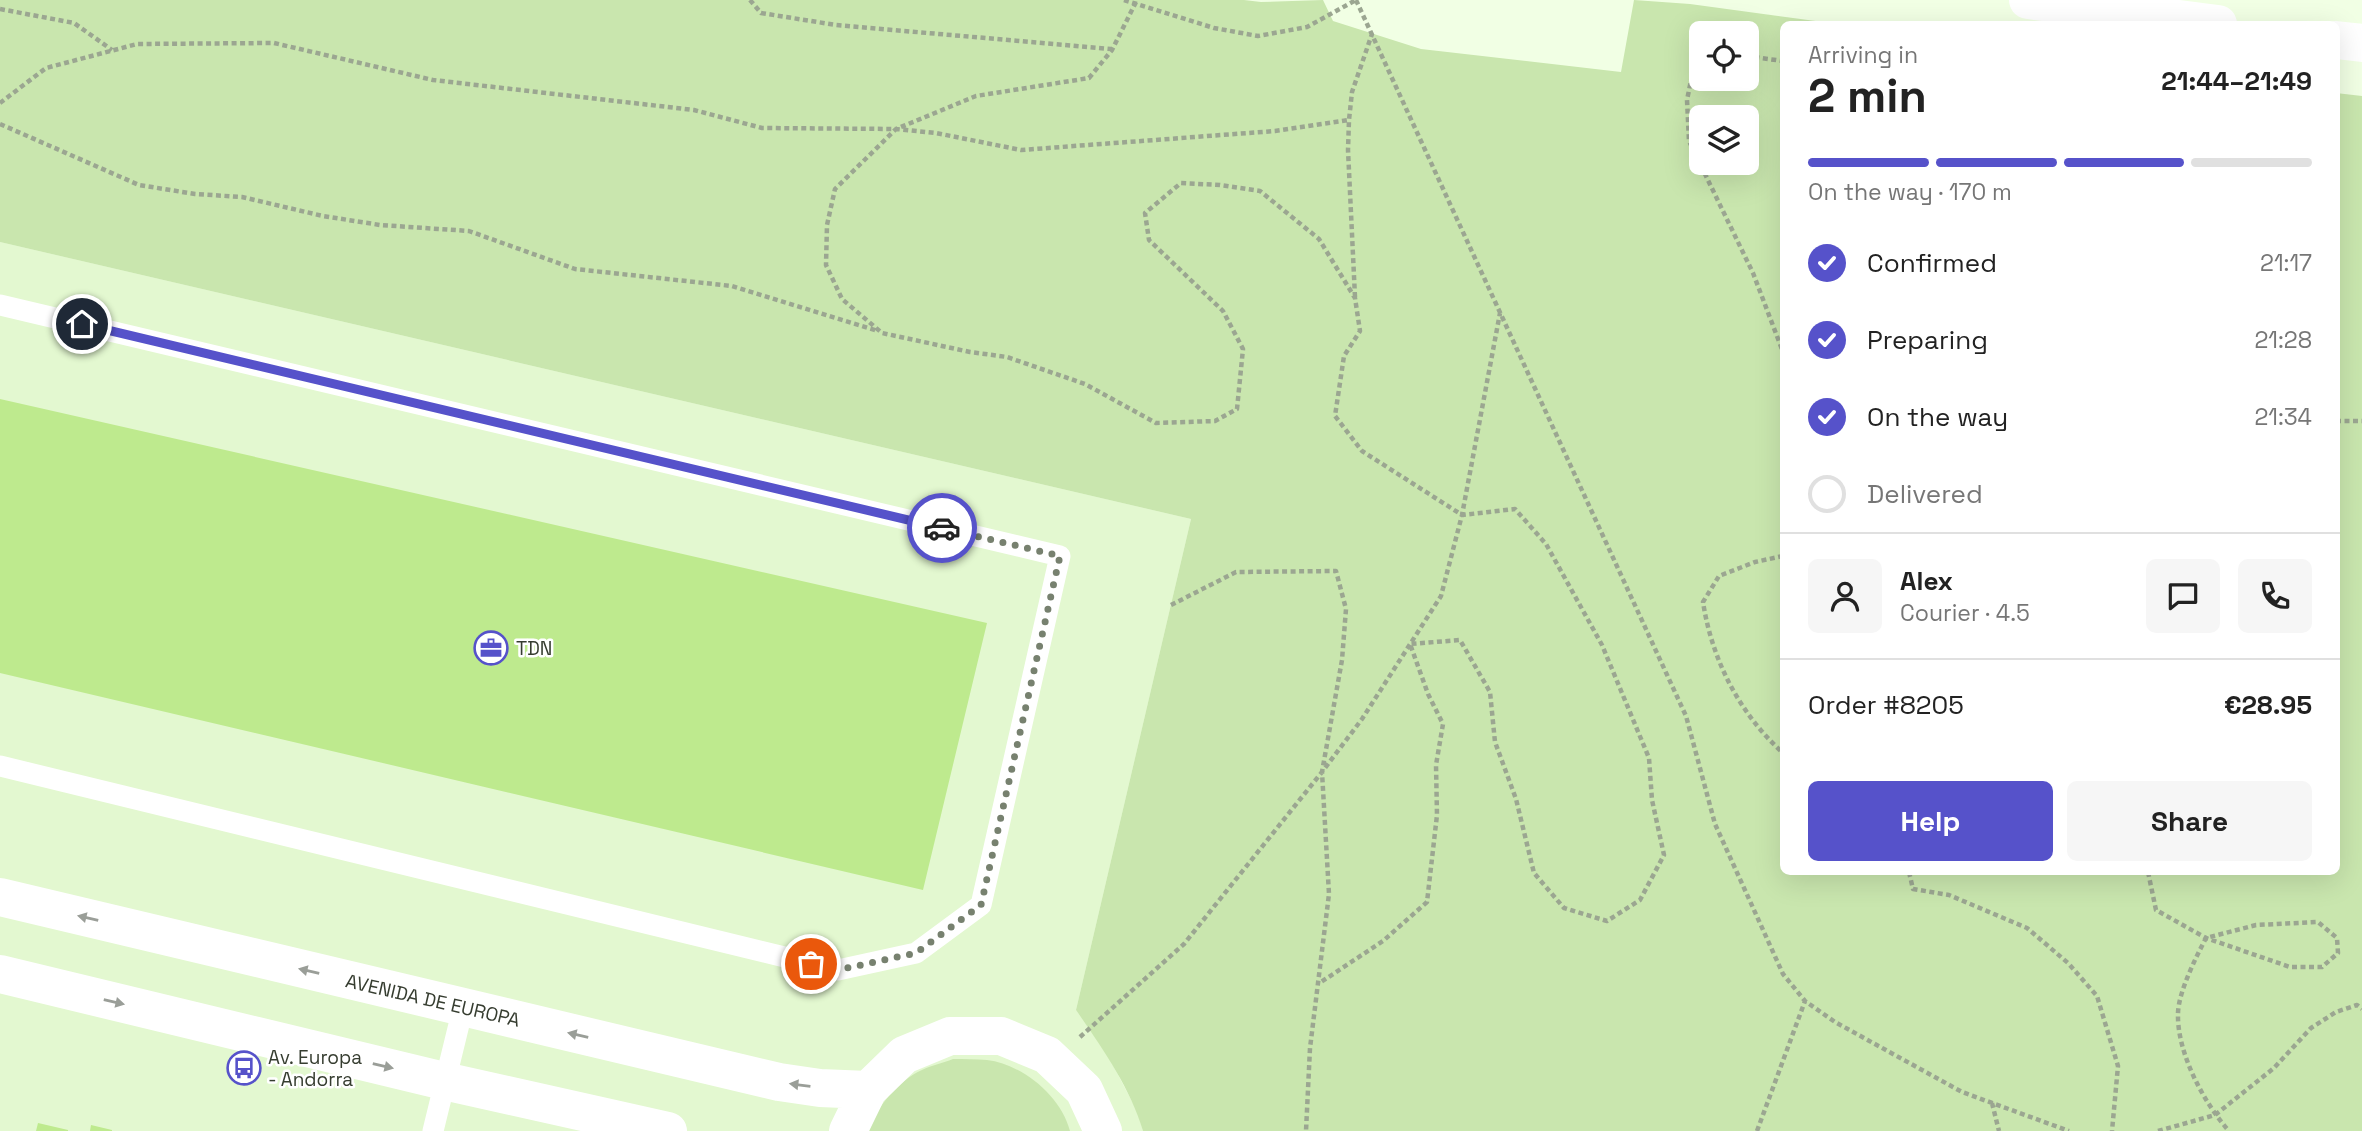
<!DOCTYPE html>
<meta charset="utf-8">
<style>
body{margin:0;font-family:"Space Grotesk",sans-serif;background:#f6f6f6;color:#222;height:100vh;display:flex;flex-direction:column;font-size:26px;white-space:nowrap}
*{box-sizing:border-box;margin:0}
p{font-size:23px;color:#767676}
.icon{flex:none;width:38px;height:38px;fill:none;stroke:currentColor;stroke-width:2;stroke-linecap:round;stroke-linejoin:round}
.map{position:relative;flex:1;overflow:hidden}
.panel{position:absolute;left:1780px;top:21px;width:560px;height:854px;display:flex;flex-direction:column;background:#fff;border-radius:10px;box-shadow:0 7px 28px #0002}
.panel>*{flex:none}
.fabs{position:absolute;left:1689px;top:21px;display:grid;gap:14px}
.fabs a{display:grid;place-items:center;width:70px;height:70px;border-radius:10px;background:#fff;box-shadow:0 7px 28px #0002;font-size:35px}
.pin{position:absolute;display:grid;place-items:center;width:60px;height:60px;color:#fff;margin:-30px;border:4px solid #fff;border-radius:50%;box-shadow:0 2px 7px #0007}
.courier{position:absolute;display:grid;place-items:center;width:70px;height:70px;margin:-35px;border:5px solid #5652ca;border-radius:50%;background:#fff;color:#222;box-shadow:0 2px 9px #0007}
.head em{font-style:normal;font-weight:700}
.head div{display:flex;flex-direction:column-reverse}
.head{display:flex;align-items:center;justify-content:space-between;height:119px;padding:0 28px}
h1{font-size:46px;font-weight:700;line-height:52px}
.bar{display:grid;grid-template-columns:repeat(4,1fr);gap:10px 7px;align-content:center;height:84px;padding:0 28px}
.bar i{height:9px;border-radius:5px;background:#e0e0e0}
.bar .current{background:#5652ca}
.bar p{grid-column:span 4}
.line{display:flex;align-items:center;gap:18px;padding:0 28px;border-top:2px solid #e0e0e0}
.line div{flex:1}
.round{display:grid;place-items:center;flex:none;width:74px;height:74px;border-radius:10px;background:#f6f6f6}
ol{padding:0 28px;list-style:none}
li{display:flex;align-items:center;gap:21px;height:77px}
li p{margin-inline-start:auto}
li .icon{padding:7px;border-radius:50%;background:#5652ca;color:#fff;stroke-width:4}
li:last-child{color:#767676}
li i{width:38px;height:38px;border:4px solid #e0e0e0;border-radius:50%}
.cta{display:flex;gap:14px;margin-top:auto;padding:14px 28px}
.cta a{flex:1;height:80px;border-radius:10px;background:#5652ca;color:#fff;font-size:28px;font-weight:700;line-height:80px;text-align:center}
.cta a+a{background:#f6f6f6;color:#222}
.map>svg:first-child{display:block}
.built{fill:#e3f8d0}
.green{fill:#c9e6ae;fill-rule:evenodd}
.building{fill:#beea8e}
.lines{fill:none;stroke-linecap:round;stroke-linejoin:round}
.path{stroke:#9ba691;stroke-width:4.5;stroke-dasharray:5 3.5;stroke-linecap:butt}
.service{stroke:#fff;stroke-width:21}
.minor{stroke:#fff;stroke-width:38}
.secondary{stroke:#fff;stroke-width:38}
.oneway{fill:#9a9e98}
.done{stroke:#77816f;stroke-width:7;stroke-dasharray:0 12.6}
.route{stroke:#5652ca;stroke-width:9}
.labels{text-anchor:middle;stroke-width:5;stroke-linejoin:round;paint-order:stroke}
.poi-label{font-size:19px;fill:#363d30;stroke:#fff;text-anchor:start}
.street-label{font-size:19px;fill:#363d30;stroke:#fff}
</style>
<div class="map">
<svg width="2362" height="1131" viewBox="0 0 2362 1131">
<rect width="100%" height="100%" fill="#f1ffe4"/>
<path class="built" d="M0 242 1191 519 1076 1010 1107 1054 1137 1111 1143 1131H0Z"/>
<path class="green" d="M0 0H1244L1261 2 1323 0 1333 21 1421 49 1621 72 1634 0 1690 4 1838 24H1783V872H2336V93L2362 96V1131H1143C1130 1087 1102 1048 1076 1010L1191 519 0 242ZM1701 33H1746V79H1701ZM1701 117H1746V163H1701Z
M953 1059C964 1059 976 1059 987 1060 1022 1064 1061 1096 1070 1131H869C876 1107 899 1080 922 1070 932 1065 943 1063 953 1059Z"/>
<path class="building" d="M0 399 987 623 923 890 0 673Z
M38 1123 68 1130V1131H36Z
M91 1125 112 1130V1131H90Z"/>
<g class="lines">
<path class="path" d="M750 0 761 13 836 25 1111 49
M1124 0 1214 28 1258 36 1307 27 1356 0
M1356 0 1686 716 1715 824 1783 974 1805 1001 1835 1022 1962 1092 2069 1131
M1136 2 1112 50 1089 78 976 96 896 129 835 189 827 225 826 265 842 299 882 333 970 352 1007 357 1085 384 1156 423 1215 421 1237 409 1243 349 1223 311 1149 240 1145 213 1181 183 1220 185 1260 191 1319 239 1355 298 1360 331 1344 356 1335 416 1362 451 1462 515 1515 509 1546 544 1602 645 1649 758 1652 800 1664 855 1640 900 1607 921 1564 908 1534 873 1516 799 1495 742 1490 692 1460 640 1410 644 1428 694 1443 724 1436 765 1437 815 1427 902 1383 941 1318 984
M0 9 74 23 112 50
M1746 56 1783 61
M1701 63 1694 66 1687 100 1689 141 1753 273 1783 352
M0 103 46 68 137 44 274 43 433 80 694 110 762 128 896 129 936 133 1021 150 1275 131 1349 120
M0 124 139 185 195 194 242 197 323 216 380 225 469 231 575 269 732 286 878 331
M1355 297 1348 150 1349 120 1352 92 1372 34
M2336 421H2362
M1783 556 1755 562 1719 576 1703 602C1712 660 1739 713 1783 753
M1171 605 1236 572 1336 571 1346 609 1342 660 1322 772 1362 719 1441 596 1462 515 1500 313
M1909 872 1913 889 1949 895 2027 928 2068 963 2097 996 2118 1066 2112 1131
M2148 872 2156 910 2206 938 2290 967H2322L2338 953 2337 938 2318 922 2256 925 2206 938C2196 957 2178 993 2178 1014 2177 1053 2204 1103 2229 1131
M1080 1037 1184 944 1322 772 1329 894 1310 1048 1306 1131
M1992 1103 1999 1131
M1757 1131 1805 1001
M2158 1131 2215 1115 2274 1068 2311 1028 2336 1012 2357 1005 2362 1009"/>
<path class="service" d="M0 305 1060 556 981 905 916 953 838 970 0 766
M433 1131 463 1008"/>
<path class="minor" d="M0 897 779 1082 820 1088 868 1090
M0 974 444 1081 668 1131
M848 1131 868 1090 904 1055 950 1036H1001L1047 1055 1084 1090 1103 1131"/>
<path class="secondary" d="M2028 0 2218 24
M2336 40 2362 43"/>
</g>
<defs><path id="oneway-solid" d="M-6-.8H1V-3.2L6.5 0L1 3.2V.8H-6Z" transform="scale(1.75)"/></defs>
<g class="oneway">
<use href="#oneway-solid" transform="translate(88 918) rotate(-167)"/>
<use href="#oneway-solid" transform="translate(309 971) rotate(-167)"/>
<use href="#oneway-solid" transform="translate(114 1002) rotate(13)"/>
<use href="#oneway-solid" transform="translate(578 1035) rotate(-167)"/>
<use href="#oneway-solid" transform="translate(383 1066) rotate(13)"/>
<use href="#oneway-solid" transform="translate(800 1085) rotate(-173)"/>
</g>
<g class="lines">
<path class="done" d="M811 964 838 970 916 953 981 905 1060 556 942 528"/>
<path class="route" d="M82 324 942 528"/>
</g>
<defs>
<symbol id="office-ring" viewBox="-11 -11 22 22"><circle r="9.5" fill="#fff" stroke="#5652ca" stroke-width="1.5"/><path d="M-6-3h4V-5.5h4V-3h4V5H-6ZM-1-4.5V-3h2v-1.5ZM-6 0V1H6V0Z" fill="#5652ca"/></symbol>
<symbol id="bus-ring" viewBox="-11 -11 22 22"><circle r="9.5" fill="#fff" stroke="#5652ca" stroke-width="1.5"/><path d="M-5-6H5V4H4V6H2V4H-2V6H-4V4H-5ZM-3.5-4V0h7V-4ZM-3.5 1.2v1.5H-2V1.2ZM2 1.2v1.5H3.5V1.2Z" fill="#5652ca"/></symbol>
</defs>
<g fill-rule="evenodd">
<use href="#office-ring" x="472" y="629" width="38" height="38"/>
<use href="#bus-ring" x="225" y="1049" width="38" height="38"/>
</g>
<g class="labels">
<g class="poi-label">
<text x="516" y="655">TDN</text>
<text x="268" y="1064">Av. Europa<tspan x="268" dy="22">- Andorra</tspan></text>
</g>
<g class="street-label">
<text transform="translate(433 1000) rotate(13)" y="7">AVENIDA DE EUROPA</text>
</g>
</g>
</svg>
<div class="fabs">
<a><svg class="icon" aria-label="locate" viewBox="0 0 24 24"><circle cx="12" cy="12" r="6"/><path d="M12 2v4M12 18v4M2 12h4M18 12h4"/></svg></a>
<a><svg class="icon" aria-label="layers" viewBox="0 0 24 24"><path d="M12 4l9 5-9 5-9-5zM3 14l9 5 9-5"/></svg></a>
</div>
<div class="pin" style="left:811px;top:964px;background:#ea580c"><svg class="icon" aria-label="bag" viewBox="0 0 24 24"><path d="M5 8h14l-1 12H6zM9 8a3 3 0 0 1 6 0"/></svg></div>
<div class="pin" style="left:82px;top:324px;background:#1f2937"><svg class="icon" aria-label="home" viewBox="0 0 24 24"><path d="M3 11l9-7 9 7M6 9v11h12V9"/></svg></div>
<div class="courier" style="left:942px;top:528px"><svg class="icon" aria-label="car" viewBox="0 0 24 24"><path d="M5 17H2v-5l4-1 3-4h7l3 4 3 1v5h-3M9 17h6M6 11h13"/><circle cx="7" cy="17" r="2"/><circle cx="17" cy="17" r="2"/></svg></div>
<section class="panel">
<div class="head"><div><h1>2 min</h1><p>Arriving in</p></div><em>21:44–21:49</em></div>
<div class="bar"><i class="current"></i><i class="current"></i><i class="current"></i><i></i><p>On the way · 170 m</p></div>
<ol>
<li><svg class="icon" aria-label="check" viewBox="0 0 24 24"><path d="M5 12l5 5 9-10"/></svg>Confirmed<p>21:17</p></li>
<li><svg class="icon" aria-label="check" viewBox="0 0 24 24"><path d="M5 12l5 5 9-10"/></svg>Preparing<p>21:28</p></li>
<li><svg class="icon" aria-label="check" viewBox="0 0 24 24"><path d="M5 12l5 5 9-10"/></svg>On the way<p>21:34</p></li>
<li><i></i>Delivered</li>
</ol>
<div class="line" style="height:126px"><a class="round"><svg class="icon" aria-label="person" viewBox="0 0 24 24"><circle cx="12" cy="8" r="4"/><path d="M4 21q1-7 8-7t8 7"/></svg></a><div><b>Alex</b><p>Courier · 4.5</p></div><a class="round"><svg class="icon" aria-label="chat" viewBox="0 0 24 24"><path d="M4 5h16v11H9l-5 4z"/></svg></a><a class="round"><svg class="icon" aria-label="phone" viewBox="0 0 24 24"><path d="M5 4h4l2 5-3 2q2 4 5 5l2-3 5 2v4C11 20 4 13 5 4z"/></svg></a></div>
<div class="line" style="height:91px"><div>Order #8205</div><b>€28.95</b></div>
<div class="cta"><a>Help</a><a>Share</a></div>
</section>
</div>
